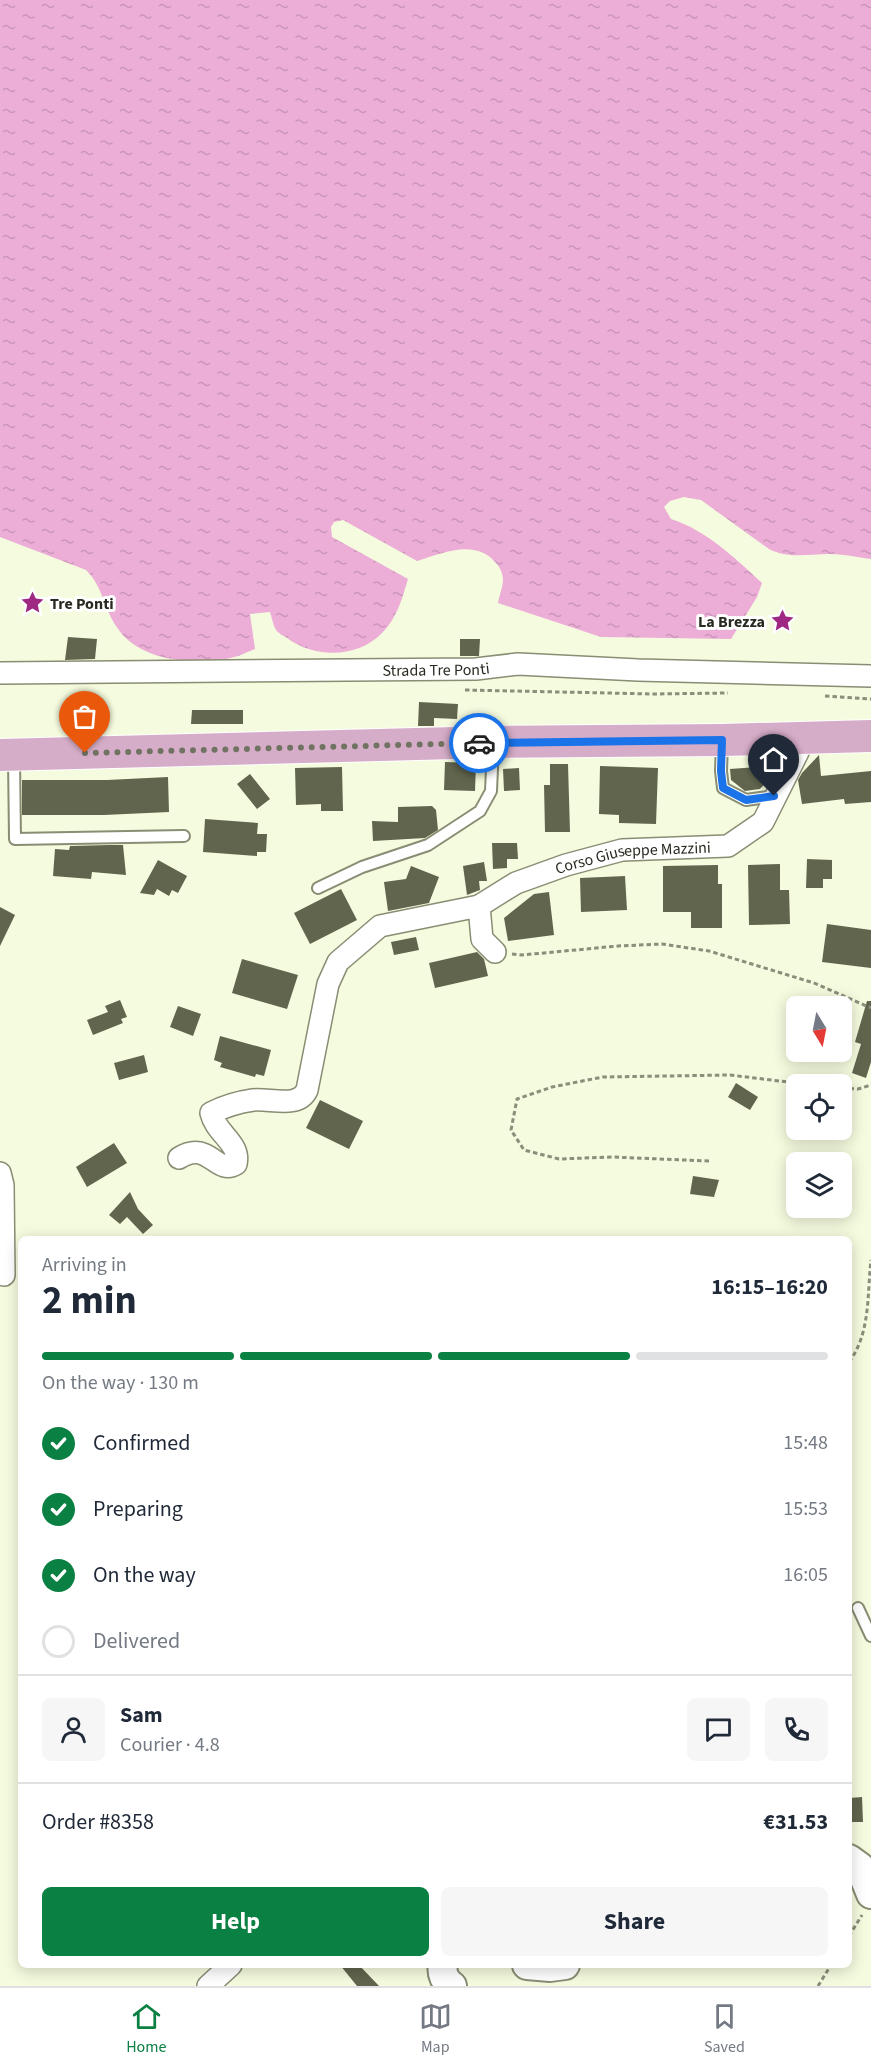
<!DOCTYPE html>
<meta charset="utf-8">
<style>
body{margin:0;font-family:"Source Sans 3",sans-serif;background:#f6f6f7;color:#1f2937;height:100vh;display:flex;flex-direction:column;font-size:22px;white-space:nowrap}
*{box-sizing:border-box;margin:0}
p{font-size:20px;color:#747a83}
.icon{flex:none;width:33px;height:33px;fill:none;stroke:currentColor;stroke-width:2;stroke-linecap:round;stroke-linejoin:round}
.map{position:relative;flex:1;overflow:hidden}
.sheet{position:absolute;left:18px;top:1236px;width:834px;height:732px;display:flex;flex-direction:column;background:#fff;border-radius:9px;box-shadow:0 3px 15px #0003}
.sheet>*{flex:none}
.needle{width:39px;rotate:170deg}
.tools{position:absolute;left:786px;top:996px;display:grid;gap:12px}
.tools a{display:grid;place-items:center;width:66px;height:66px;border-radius:9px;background:#fff;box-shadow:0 3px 15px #0003;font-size:30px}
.pin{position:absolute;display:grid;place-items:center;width:51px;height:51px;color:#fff;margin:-62px -26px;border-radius:50% 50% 50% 0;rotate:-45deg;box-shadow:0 0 6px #0007}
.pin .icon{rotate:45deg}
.courier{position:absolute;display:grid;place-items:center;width:60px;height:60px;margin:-30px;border:4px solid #1a73e8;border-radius:50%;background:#fff;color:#222;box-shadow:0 2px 8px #0007}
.summary em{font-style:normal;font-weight:700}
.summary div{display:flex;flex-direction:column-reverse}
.summary{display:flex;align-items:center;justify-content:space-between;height:102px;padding:0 24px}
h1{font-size:39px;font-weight:700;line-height:45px}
.bar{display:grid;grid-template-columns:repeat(4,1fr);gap:9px 6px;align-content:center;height:72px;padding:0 24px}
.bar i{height:8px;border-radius:4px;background:#e0e1e3}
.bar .selected{background:#0b8043}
.bar p{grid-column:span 4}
.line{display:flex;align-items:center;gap:15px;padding:0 24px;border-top:2px solid #e0e1e3}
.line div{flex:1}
.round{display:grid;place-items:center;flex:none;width:63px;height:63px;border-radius:9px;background:#f6f6f7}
ol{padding:0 24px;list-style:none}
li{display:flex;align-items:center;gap:18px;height:66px}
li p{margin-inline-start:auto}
li .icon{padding:6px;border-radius:50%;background:#0b8043;color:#fff;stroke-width:4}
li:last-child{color:#747a83}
li i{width:33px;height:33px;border:3px solid #e0e1e3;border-radius:50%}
.cta{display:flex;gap:12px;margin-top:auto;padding:12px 24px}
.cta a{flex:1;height:69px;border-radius:9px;background:#0b8043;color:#fff;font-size:24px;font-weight:700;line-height:69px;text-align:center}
.cta a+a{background:#f6f6f7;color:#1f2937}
.menu{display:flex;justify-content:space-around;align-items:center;height:84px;border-top:2px solid #e0e1e3;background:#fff;font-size:16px;color:#747a83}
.menu a{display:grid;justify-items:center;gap:3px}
.menu .selected{color:#0b8043}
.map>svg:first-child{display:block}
.water{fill:url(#water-ripples)}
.building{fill:#61654d}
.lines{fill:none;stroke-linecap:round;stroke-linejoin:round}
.lane-casing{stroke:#888d73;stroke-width:14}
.street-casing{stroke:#888d73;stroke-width:24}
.secondary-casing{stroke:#888d73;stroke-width:32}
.primary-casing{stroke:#fff;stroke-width:34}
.path{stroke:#8a8e7a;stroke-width:3;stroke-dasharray:4.5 3;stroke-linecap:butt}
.lane{stroke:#fff;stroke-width:10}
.street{stroke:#fff;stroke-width:21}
.secondary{stroke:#fff;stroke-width:28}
.primary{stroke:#d6adc8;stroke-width:32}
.done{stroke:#707362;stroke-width:6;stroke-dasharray:0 10.8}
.route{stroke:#1a73e8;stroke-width:8}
.labels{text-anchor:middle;stroke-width:6;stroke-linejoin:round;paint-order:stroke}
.poi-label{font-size:16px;font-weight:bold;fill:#282a20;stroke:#fff;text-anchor:start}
.street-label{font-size:16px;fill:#282a20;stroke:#fff}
</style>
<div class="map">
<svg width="871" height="1986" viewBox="0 0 871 1986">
<defs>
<pattern id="water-ripples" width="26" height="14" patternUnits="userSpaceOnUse" patternTransform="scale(1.5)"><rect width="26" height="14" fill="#ecadd7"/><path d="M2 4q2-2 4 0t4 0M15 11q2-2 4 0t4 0" fill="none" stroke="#ca95b8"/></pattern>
</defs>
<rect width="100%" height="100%" fill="#f5fbde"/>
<path class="water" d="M0 0H871V559C857 557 843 554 829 554 808 554 788 559 769 549L701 500 684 497 670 501 664 507 671 519C706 530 735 558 762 583L757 597 731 639 601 637 498 603C499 596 503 587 503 580 503 574 500 567 496 563 476 538 442 553 417 561L343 520 334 522 331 527 332 537 408 579C402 599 397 618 382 633 357 659 314 658 287 638 284 636 278 633 276 630 273 625 272 618 270 612L250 614 255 649C245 653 235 658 225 659 188 664 138 661 116 626 104 608 102 585 86 570L0 537Z"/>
<path class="building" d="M68 637 97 639 95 659 65 660Z
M460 639H480L479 656H460Z
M419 702 458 704 457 719 434 718V726H418Z
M192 710H243V724H191Z
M819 755 821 776 871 771V802L845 804 844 799 802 804 798 780 802 773Z
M445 762 476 763 475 791 444 790Z
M550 764H568L570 832H545L544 785H550Z
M600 766 658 768 656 824 619 823V815L599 814Z
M772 766V776L760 789 745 791 731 780 730 769Z
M342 767 343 811H321V804L296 805 295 768Z
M519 768 520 790 504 791 503 769Z
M250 774 270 799 257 809 237 784Z
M168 777 169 812 104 815H22V780H107Z
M432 806 436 810 438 830 425 838 373 841 372 821 398 822V807Z
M205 819 258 823 257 834H267L266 852H257V856L203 852Z
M492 843H517L518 859H507V868L493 869Z
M109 845H123L126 875 92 872 91 879 53 876 55 849 69 850 70 846Z
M807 859 832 860V879H823V888H806Z
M158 860 187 876 178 893 172 890 169 896 157 889 154 895 140 893Z
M484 862 487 881H479L480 890 467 895 463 866Z
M780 864V890H789L790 924 749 925 748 865Z
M718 865V884H722V928H691V912H663V866Z
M411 866 439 877 429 903 388 911 384 882 406 879Z
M625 876 627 910 581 912 580 878Z
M341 889 357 920 310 944 294 913Z
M549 892 554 935 508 941 504 918 534 894Z
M0 907 15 915 0 946Z
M827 924 871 930V968L822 962Z
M416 937 419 950 394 955 391 942Z
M477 952 484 959 488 976 435 988 429 963Z
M242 959 298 975 287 1009 232 993Z
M120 1000 127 1017 121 1019 123 1023 93 1035 87 1020 108 1012 105 1006Z
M867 1001H871V1062L866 1078 852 1073 861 1044 855 1042Z
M178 1006 201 1014 193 1036 170 1027Z
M220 1036 271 1050 264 1076 256 1074 255 1077 220 1067 222 1063 214 1060Z
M144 1055 148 1072 119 1080 114 1063Z
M736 1083 758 1097 750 1110 728 1097Z
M320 1100 363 1121 349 1149 306 1128Z
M114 1143 127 1163 87 1187 76 1167Z
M693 1176 719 1180 714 1197 690 1194Z
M130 1192 138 1209 153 1225 143 1234 127 1217 120 1224 109 1215Z
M862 1797 863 1822H849V1798Z
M340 1965H359L379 1986H357Z"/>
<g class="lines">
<defs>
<path id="lane" d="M722 743 721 771 723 788 746 800 774 796
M14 758 15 839 184 836
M318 888 362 867 428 845 480 811 491 791 493 746
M858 1608 871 1636"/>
<g id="street">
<path id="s1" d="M0 673 476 669 518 664 638 670 871 676"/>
<path d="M479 906 482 939 495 952"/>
<path id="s2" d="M179 1158C209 1139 216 1176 236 1164 241 1143 216 1134 211 1113 223 1107 239 1102 253 1100 270 1098 298 1109 307 1090L328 984 338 962 380 926 479 906 516 883 566 865 622 850 728 846 763 822 798 752 802 737"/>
<path d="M0 1173 3 1185 4 1275"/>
<path d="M208 1986 231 1965"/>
</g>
<path id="secondary" d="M849 1859 860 1867 871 1894
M443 1965C441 1974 445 1981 452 1986
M527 1965 550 1967 565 1965"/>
<path id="primary" d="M0 755 493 742 722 740 871 736"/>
</defs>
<use href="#lane" class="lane-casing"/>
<use href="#street" class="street-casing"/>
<use href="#secondary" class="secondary-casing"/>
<use href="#primary" class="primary-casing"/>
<path class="path" d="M465 690 655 694 728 693
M825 696 871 699
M512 954 522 955 618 946 662 944 709 951 814 983 871 1008
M842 1088 858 1089 871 1085
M709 1161 612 1157 559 1159 524 1150 511 1130 517 1099 552 1087 603 1077 730 1075 804 1084
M849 1362C871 1333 867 1293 871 1260
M849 1936 862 1915
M818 1986 831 1965"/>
<use href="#lane" class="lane"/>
<use href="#street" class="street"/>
<use href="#secondary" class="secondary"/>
<use href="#primary" class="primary"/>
</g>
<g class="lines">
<path class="done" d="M85 753 479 743"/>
<path class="route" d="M479 743 722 740 721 771 723 788 746 800 774 796"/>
</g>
<defs>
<symbol id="sight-bare" viewBox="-9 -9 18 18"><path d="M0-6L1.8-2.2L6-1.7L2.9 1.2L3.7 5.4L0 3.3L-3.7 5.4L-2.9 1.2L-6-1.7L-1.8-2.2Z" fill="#9e2882" stroke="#fff" stroke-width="2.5" paint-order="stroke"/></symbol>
</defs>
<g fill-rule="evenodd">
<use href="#sight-bare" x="16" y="586" width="33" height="33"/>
<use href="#sight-bare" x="766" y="604" width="33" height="33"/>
</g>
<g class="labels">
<g class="poi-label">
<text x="50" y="609">Tre Ponti</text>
<text x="765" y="627" text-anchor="end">La Brezza</text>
</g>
<g class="street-label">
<text dy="6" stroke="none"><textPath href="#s1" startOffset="436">Strada Tre Ponti</textPath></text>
<text dy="6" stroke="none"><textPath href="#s2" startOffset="676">Corso Giuseppe Mazzini</textPath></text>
</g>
</g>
</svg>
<div class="tools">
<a><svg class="needle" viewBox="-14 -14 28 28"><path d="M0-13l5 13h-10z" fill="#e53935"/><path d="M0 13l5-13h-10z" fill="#747a83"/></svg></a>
<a><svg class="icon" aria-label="locate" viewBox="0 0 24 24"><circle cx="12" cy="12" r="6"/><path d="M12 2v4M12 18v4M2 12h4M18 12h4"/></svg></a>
<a><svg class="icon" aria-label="layers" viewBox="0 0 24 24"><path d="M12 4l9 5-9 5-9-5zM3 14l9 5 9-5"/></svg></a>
</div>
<div class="pin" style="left:85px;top:753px;background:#ea580c"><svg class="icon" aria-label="bag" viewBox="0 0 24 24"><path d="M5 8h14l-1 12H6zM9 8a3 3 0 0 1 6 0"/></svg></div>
<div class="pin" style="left:774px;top:796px;background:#1f2937"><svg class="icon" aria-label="home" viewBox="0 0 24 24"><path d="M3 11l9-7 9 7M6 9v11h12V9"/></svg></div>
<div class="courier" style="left:479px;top:743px"><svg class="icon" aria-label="car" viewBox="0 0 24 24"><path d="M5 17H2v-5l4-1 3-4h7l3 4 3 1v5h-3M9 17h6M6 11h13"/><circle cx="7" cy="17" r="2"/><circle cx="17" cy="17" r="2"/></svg></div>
<section class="sheet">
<div class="summary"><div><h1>2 min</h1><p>Arriving in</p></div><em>16:15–16:20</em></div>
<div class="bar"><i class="selected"></i><i class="selected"></i><i class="selected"></i><i></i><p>On the way · 130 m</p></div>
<ol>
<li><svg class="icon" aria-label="check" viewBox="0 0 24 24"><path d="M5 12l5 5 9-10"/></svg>Confirmed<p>15:48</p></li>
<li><svg class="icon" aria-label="check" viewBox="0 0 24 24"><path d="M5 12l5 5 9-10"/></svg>Preparing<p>15:53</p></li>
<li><svg class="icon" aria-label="check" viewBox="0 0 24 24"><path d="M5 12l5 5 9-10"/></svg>On the way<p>16:05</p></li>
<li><i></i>Delivered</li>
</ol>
<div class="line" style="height:108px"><a class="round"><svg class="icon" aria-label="person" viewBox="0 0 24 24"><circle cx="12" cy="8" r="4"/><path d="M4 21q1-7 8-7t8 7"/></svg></a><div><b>Sam</b><p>Courier · 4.8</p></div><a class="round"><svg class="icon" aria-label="chat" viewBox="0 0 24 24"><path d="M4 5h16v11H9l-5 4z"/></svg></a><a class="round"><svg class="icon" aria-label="phone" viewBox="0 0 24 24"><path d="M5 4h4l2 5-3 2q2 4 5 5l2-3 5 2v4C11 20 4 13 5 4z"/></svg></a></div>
<div class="line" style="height:78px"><div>Order #8358</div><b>€31.53</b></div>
<div class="cta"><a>Help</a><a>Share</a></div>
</section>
</div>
<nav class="menu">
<a class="selected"><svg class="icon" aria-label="home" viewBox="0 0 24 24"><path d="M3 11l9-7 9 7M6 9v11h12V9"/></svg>Home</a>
<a><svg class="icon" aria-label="map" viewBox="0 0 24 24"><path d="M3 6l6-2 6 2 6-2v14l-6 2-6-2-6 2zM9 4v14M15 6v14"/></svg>Map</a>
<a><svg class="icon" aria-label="saved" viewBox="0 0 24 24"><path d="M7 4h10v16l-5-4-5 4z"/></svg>Saved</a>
</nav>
